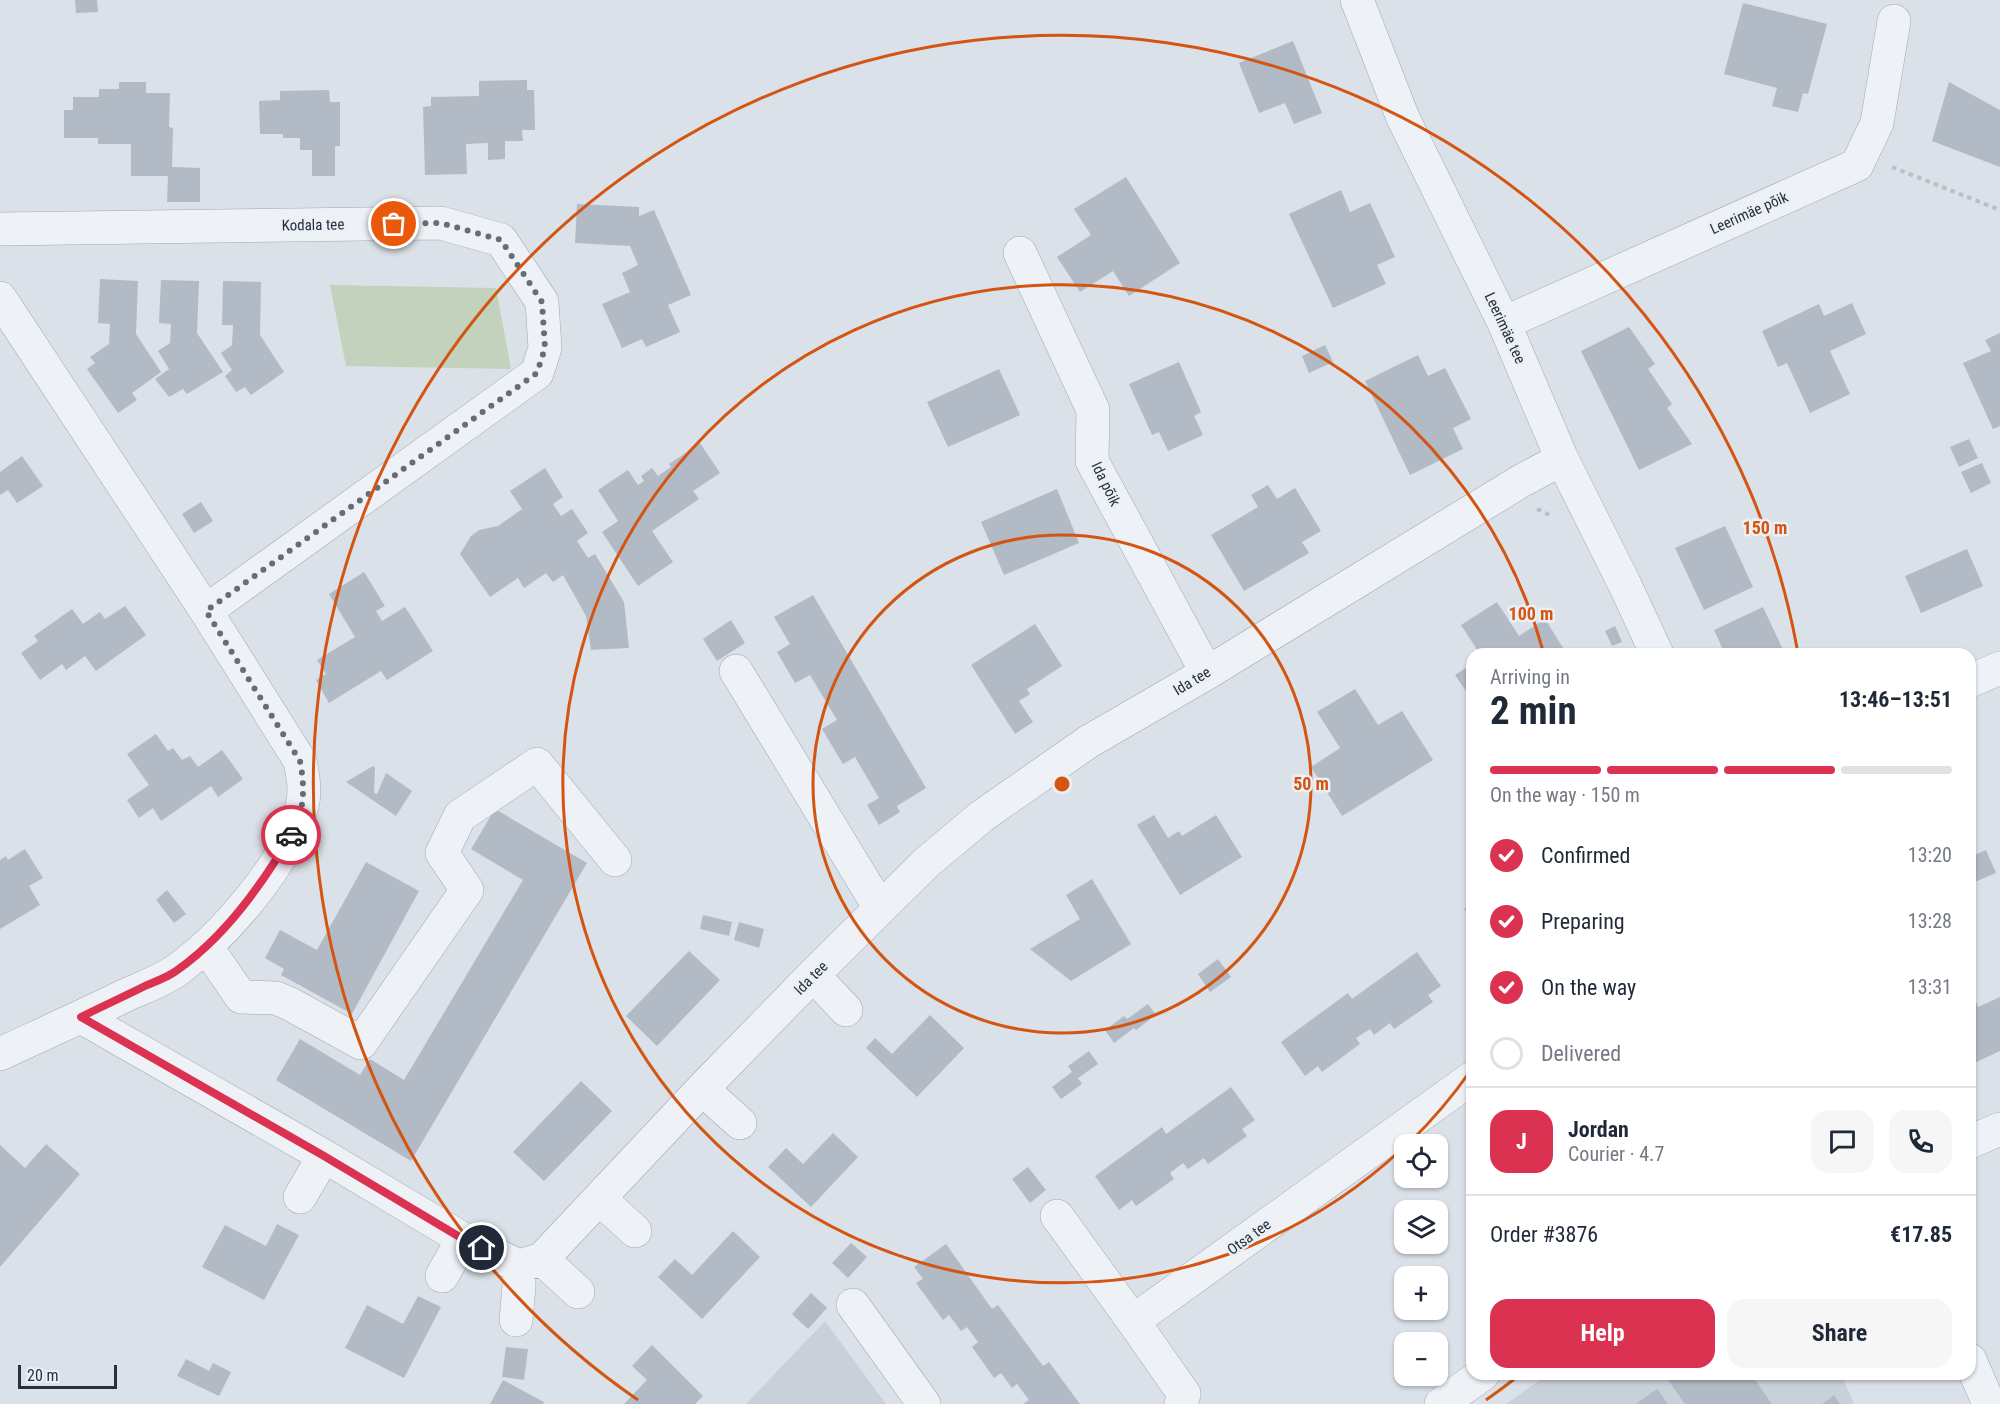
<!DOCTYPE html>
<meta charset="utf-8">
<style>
body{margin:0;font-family:"Roboto Condensed",sans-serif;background:#f6f6f7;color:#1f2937;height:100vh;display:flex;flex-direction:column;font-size:22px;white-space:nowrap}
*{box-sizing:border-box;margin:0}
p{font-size:20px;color:#747a83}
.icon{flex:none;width:33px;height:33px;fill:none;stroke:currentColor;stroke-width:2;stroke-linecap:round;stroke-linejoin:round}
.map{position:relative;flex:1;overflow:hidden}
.drawer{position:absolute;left:1466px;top:648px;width:510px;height:732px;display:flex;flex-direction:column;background:#fff;border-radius:18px;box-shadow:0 2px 4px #0004}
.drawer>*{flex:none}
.buttons{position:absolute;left:1394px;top:1134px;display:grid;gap:12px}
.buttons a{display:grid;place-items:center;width:54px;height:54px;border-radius:12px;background:#fff;box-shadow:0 2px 4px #0004;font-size:30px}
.scale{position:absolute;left:18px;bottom:15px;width:99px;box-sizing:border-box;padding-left:6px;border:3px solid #242f3f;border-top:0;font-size:16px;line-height:21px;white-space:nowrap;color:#242f3f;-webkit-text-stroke:4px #ebf0f5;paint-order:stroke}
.pin{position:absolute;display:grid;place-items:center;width:51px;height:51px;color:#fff;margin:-26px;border:3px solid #fff;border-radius:50%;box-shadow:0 2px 6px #0007}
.courier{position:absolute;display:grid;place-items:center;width:60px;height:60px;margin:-30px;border:4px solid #db3252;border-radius:50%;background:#fff;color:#222;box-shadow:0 2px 8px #0007}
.overview em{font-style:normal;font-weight:700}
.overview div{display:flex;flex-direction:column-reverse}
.overview{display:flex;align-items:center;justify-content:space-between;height:102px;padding:0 24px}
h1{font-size:39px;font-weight:700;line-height:45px}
.bar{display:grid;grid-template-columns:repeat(4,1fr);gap:9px 6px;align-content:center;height:72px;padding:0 24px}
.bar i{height:8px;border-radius:4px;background:#e0e1e3}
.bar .active{background:#db3252}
.bar p{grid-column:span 4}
.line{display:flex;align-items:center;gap:15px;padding:0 24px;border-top:2px solid #e0e1e3}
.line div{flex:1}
.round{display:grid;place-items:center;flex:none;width:63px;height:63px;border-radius:18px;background:#f6f6f7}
ol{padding:0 24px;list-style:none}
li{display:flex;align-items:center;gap:18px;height:66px}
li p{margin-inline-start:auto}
li .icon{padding:6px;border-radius:50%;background:#db3252;color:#fff;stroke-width:4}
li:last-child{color:#747a83}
li i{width:33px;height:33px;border:3px solid #e0e1e3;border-radius:50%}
.action{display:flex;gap:12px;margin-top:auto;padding:12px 24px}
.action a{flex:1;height:69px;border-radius:18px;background:#db3252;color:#fff;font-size:24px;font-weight:700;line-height:69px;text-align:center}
.action a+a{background:#f6f6f7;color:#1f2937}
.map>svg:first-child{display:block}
.built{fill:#c9d0da}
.green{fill:#c2d2bc}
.building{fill:#b2bac5}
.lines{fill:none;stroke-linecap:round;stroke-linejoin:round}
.minor-casing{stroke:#a0a8b2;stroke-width:34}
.path{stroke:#b9bfc6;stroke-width:4;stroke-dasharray:4.5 4.5;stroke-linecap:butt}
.minor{stroke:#eef1f6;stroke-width:33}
.done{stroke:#646d7a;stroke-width:6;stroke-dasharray:0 10.8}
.route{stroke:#db3252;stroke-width:8}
.ring{fill:none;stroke:#d45511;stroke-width:3}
.labels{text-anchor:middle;stroke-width:5;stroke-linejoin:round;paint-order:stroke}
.street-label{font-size:15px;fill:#242f3f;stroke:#ebf0f5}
.centre{fill:#d45511;stroke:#ebf0f5;stroke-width:3}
.ring-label{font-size:18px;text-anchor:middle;font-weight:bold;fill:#d45511;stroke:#ebf0f5;stroke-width:5;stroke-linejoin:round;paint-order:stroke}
</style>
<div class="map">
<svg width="2000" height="1404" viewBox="0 0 2000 1404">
<rect width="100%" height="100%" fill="#dbe1e8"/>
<path class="built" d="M825 1321 886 1404H746Z
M1548 1374H1841L1854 1404H1506Z"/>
<path class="green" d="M330 285 496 288 511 369 346 366Z"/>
<path class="building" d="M75 0H97L98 12 76 13Z
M1743 3 1827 24 1808 94 1803 93 1798 112 1772 106 1777 88 1724 74Z
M1293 41 1322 113 1294 124 1285 103 1259 113 1239 63Z
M527 80V90H534L535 130H522L523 141H505V159L488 160V143L466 144 467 174 425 175 423 107 431 106V97L479 96V81Z
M119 82H146V93H170L169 127 173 128 172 167 200 168V202H167L168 176H131V144H98V138H64V110H73V97H99V89H119Z
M1949 82 2000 110V167L1932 141Z
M329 90 330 102H340V146H335V176H312V150H300V138H283V134H260L259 101 280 100V91Z
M1126 177 1180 263 1129 296 1113 271 1080 292 1057 257 1091 235 1074 209Z
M1341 190 1350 212 1370 203 1395 257 1377 265 1386 284 1333 308 1289 214Z
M577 204 639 207V216L654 210 691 295 668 305 680 332 646 347 642 339 622 348 602 304 630 292 622 273 638 265 630 246 575 243Z
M100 279 138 281 136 334 161 372 132 393 137 400 118 413 87 369 95 363 90 357 109 344 110 324 98 323Z
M161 280 199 281 197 333 223 372 187 394 183 389 169 397 155 379 169 369 158 351 170 343 171 324 159 323Z
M223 281 261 282 260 335 284 372 251 395 245 387 236 392 225 376 232 370 221 353 232 345 233 325H222Z
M1852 303 1866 334 1830 351 1850 394 1810 413 1787 363 1778 367 1762 331 1819 304 1824 316Z
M1629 327 1655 364 1648 369 1672 404 1667 408 1692 444 1639 470 1581 351Z
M2000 333V426L1993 429 1963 363 1991 351 1985 340Z
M1325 345 1333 362 1309 373 1302 356Z
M1418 355 1428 376 1445 368 1471 419 1453 428 1463 449 1410 475 1365 381Z
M1179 362 1201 412 1194 416 1203 435 1168 451 1159 432 1152 435 1129 384Z
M999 369 1020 415 948 447 927 402Z
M1969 439 1978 458 1959 467 1950 447Z
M700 443 720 473 693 491 699 499 652 531 673 562 638 586 602 532 618 521 598 490 628 470 638 485 644 481 641 476 652 468 658 476 671 467 669 464Z
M22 456 43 486 17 503 8 490 0 495V472Z
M1982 463 1991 483 1971 493 1961 472Z
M545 468 563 497 553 504 561 516 572 509 588 533 577 541 588 558 595 554 624 602 629 648 591 650 586 616 563 575 553 582 546 573 524 588 518 578 490 597 460 554 471 536 479 530 498 526 522 509 510 491Z
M1268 485 1277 499 1295 488 1321 531 1302 542 1309 553 1244 591 1211 535 1258 507 1251 495Z
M1057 489 1079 543 1004 575 981 522Z
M201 502 213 521 194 533 182 514Z
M1725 526 1753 587 1704 610 1675 548Z
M1967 549 1983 586 1921 613 1905 576Z
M364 572 385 606 376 611 382 621 405 607 433 651 387 680 381 671 329 703 316 680 326 674 317 660 355 637 329 594Z
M813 595 926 788 897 806 900 812 879 825 867 805 879 798 855 757 843 764 822 729 837 720 810 675 795 683 777 652 790 644 774 617Z
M1497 602 1519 636 1545 619 1567 654H1480L1461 625Z
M125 606 146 635 96 671 85 656 66 670 62 664 40 680 21 653 38 641 34 636 72 609 83 624 100 612 105 619Z
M1763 607 1785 654H1725L1714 630Z
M731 620 745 643 717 661 703 639Z
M1035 624 1062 666 1027 689 1030 694 1019 701 1033 722 1015 734 971 665Z
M1615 626 1622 642 1612 646 1605 631Z
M1472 664V700L1455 675Z
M1355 689 1378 725 1402 711 1433 760 1342 816 1311 767 1340 748 1317 712Z
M156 734 168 751 173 748 182 760 190 756 198 767 222 750 243 779 218 797 211 786 161 821 153 808 139 818 127 800 149 785 127 754Z
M373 766 375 768 374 793 377 794 386 773 412 791 396 816 346 782Z
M495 809 587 863 411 1161 276 1080 300 1039 360 1075 370 1059 404 1080 523 880 471 849Z
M1154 815 1168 838 1179 831 1182 836 1216 815 1242 857 1180 895 1137 825Z
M25 849 43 878 29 886 40 905 0 929V860L6 856 8 860Z
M1986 850 1996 873 1970 884V857Z
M366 862 419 891 352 1014 281 975 284 969 265 958 280 930 317 950Z
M1092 879 1131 944 1071 981 1030 949 1080 919 1066 895Z
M167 890 186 914 174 923 156 900Z
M1472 904V920L1464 909Z
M703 915 732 922 729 936 700 929Z
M739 922 764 929 759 948 734 940Z
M689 951 720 980 657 1046 626 1016Z
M1417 952 1441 986 1428 995 1433 1002 1394 1029 1390 1023 1374 1035 1370 1029 1356 1038 1360 1044 1322 1072 1318 1066 1305 1076 1281 1042 1348 993 1352 999Z
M1218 959 1231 977 1210 992 1198 974Z
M1974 997 1978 1007 2000 997V1051L1970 1065V999Z
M1148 1004 1156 1015 1136 1030 1134 1028 1114 1043 1105 1030 1124 1016 1127 1019Z
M930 1015 964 1048 917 1097 866 1048 875 1038 892 1054Z
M1089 1051 1098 1064 1078 1078 1082 1084 1061 1099 1052 1087 1072 1072 1068 1066Z
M581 1081 612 1111 544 1181 513 1152Z
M1231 1087 1255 1120 1242 1129 1247 1136 1208 1164 1204 1158 1188 1169 1183 1163 1170 1173 1174 1179 1136 1206 1132 1200 1119 1210 1095 1176 1162 1127 1166 1134Z
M833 1133 858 1157 811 1207 768 1167 786 1148 803 1164Z
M46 1144 80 1174 0 1267V1145L25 1168Z
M1028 1167 1046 1190 1030 1203 1012 1179Z
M277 1224 299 1235 264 1300 202 1267 225 1225 266 1246Z
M733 1231 760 1257 702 1319 658 1277 675 1259 692 1275Z
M851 1243 867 1257 848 1278 832 1263Z
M946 1244 992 1309 998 1305 1043 1366 1049 1362 1080 1404H1023L1029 1400 1017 1384 1012 1388 1001 1373 994 1378 972 1347 978 1342 967 1327 961 1331 949 1315 943 1320 916 1283 923 1279 914 1267Z
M811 1293 827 1308 808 1329 792 1314Z
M418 1296 441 1307 404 1378 345 1348 367 1305 403 1324Z
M652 1345 703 1396 695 1404H624L647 1380 632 1366Z
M506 1347 528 1349 524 1380 502 1377Z
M186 1359 209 1371 213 1363 231 1372 219 1396 177 1376Z
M1677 1374H1751L1772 1404H1685L1668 1380Z
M503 1380 544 1402 543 1404H490Z
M1657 1389 1668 1404H1636Z
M1834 1395 1840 1404H1822Z"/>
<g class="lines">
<defs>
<path id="minor" d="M1357 0 1403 118 1504 323 1562 459 1624 583 1657 654
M0 229 441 223 501 240 542 302 545 348 537 373 206 611
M1020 253 1093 410 1092 461 1207 673
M0 298 206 611 300 761C303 776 306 791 302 806 289 862 223 937 177 970 162 981 141 988 124 996 83 1016 41 1035 0 1054
M1504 323 1857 165 1877 123 1894 21
M736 671 880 908
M1970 681 2000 668
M206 946 241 997 276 998 290 1004 361 1043 467 890 442 853 460 816 537 764 615 860
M813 975 846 1010
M81 1017 324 1156 463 1239 519 1266 542 1259 702 1089 813 975 926 863 982 816 1088 742 1207 673 1521 481 1562 459
M702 1089 740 1123
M1970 1142 2000 1129
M300 1197 324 1156
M600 1199 635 1231
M1057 1216 1133 1321 1472 1078
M542 1259 578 1292
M442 1276 463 1239
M853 1305 924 1404
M516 1320 519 1286V1266
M1133 1321 1184 1394 1181 1404
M1970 1360 1989 1404
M1441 1404 1483 1374"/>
</defs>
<use href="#minor" class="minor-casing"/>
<path class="path" d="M1892 167 2000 210
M1537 509 1552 516"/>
<use href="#minor" class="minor"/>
</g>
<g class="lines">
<path class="done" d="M291 835C305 811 305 787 300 761L206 611 537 373 545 348 542 302 501 240 441 223 394 224"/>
<path class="route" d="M291 835C262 885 225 937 176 971 168 977 157 981 147 985 125 996 103 1006 81 1017L324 1156 463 1239 482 1248"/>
</g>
<g class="ring">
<circle cx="1062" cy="784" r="249"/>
<path d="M1471 1070A499 499 0 0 1 1409 1143M1402 1149A499 499 0 1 1 1543 651"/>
<path d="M1517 1377A748 748 0 0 1 1486 1400M638 1400A748 748 0 1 1 1797 648"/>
</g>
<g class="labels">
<g class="street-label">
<text transform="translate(1749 213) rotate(-24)" y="5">Leerimäe põik</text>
<text transform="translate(313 225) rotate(-1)" y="5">Kodala tee</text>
<text transform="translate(1505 328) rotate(65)" y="5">Leerimäe tee</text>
<text transform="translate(1106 484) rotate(64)" y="5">Ida põik</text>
<text transform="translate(1192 681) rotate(-31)" y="5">Ida tee</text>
<text transform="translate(811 978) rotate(-45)" y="5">Ida tee</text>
<text transform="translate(1249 1237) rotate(-36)" y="5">Otsa tee</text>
</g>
</g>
<circle cx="1062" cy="784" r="9" class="centre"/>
<g class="ring-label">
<text x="1765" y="534">150 m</text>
<text x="1531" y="620">100 m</text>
<text x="1311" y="790">50 m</text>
</g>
</svg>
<div class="buttons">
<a><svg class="icon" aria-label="locate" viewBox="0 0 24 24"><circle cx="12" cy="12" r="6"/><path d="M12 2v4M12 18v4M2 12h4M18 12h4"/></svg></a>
<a><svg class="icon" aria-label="layers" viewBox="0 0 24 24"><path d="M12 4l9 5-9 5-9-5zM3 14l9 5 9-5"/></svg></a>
<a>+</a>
<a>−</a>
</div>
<div class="scale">20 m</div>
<div class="pin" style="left:394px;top:224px;background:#ea580c"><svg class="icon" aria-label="bag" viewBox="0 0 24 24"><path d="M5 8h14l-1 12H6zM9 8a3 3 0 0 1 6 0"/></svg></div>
<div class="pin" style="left:482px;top:1248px;background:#1f2937"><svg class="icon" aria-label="home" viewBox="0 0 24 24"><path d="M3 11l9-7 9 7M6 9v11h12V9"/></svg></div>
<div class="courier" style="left:291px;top:835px"><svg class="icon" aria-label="car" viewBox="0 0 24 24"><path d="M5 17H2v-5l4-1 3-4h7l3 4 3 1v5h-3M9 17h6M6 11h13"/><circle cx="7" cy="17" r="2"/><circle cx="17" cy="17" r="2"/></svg></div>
<section class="drawer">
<div class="overview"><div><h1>2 min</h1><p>Arriving in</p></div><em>13:46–13:51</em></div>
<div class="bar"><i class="active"></i><i class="active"></i><i class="active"></i><i></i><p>On the way · 150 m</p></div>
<ol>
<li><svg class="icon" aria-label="check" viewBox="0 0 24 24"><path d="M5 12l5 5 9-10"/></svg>Confirmed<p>13:20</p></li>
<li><svg class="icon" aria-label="check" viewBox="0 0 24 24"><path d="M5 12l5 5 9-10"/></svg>Preparing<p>13:28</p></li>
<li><svg class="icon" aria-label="check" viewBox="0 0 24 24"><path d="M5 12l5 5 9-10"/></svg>On the way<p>13:31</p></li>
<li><i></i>Delivered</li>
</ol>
<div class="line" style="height:108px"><b class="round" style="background:#db3252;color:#fff">J</b><div><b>Jordan</b><p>Courier · 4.7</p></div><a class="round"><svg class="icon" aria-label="chat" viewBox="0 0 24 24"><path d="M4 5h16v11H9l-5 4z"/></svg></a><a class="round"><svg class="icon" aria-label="phone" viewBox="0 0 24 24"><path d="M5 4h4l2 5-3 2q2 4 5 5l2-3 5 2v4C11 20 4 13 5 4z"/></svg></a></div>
<div class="line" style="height:78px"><div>Order #3876</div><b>€17.85</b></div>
<div class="action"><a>Help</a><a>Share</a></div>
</section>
</div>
